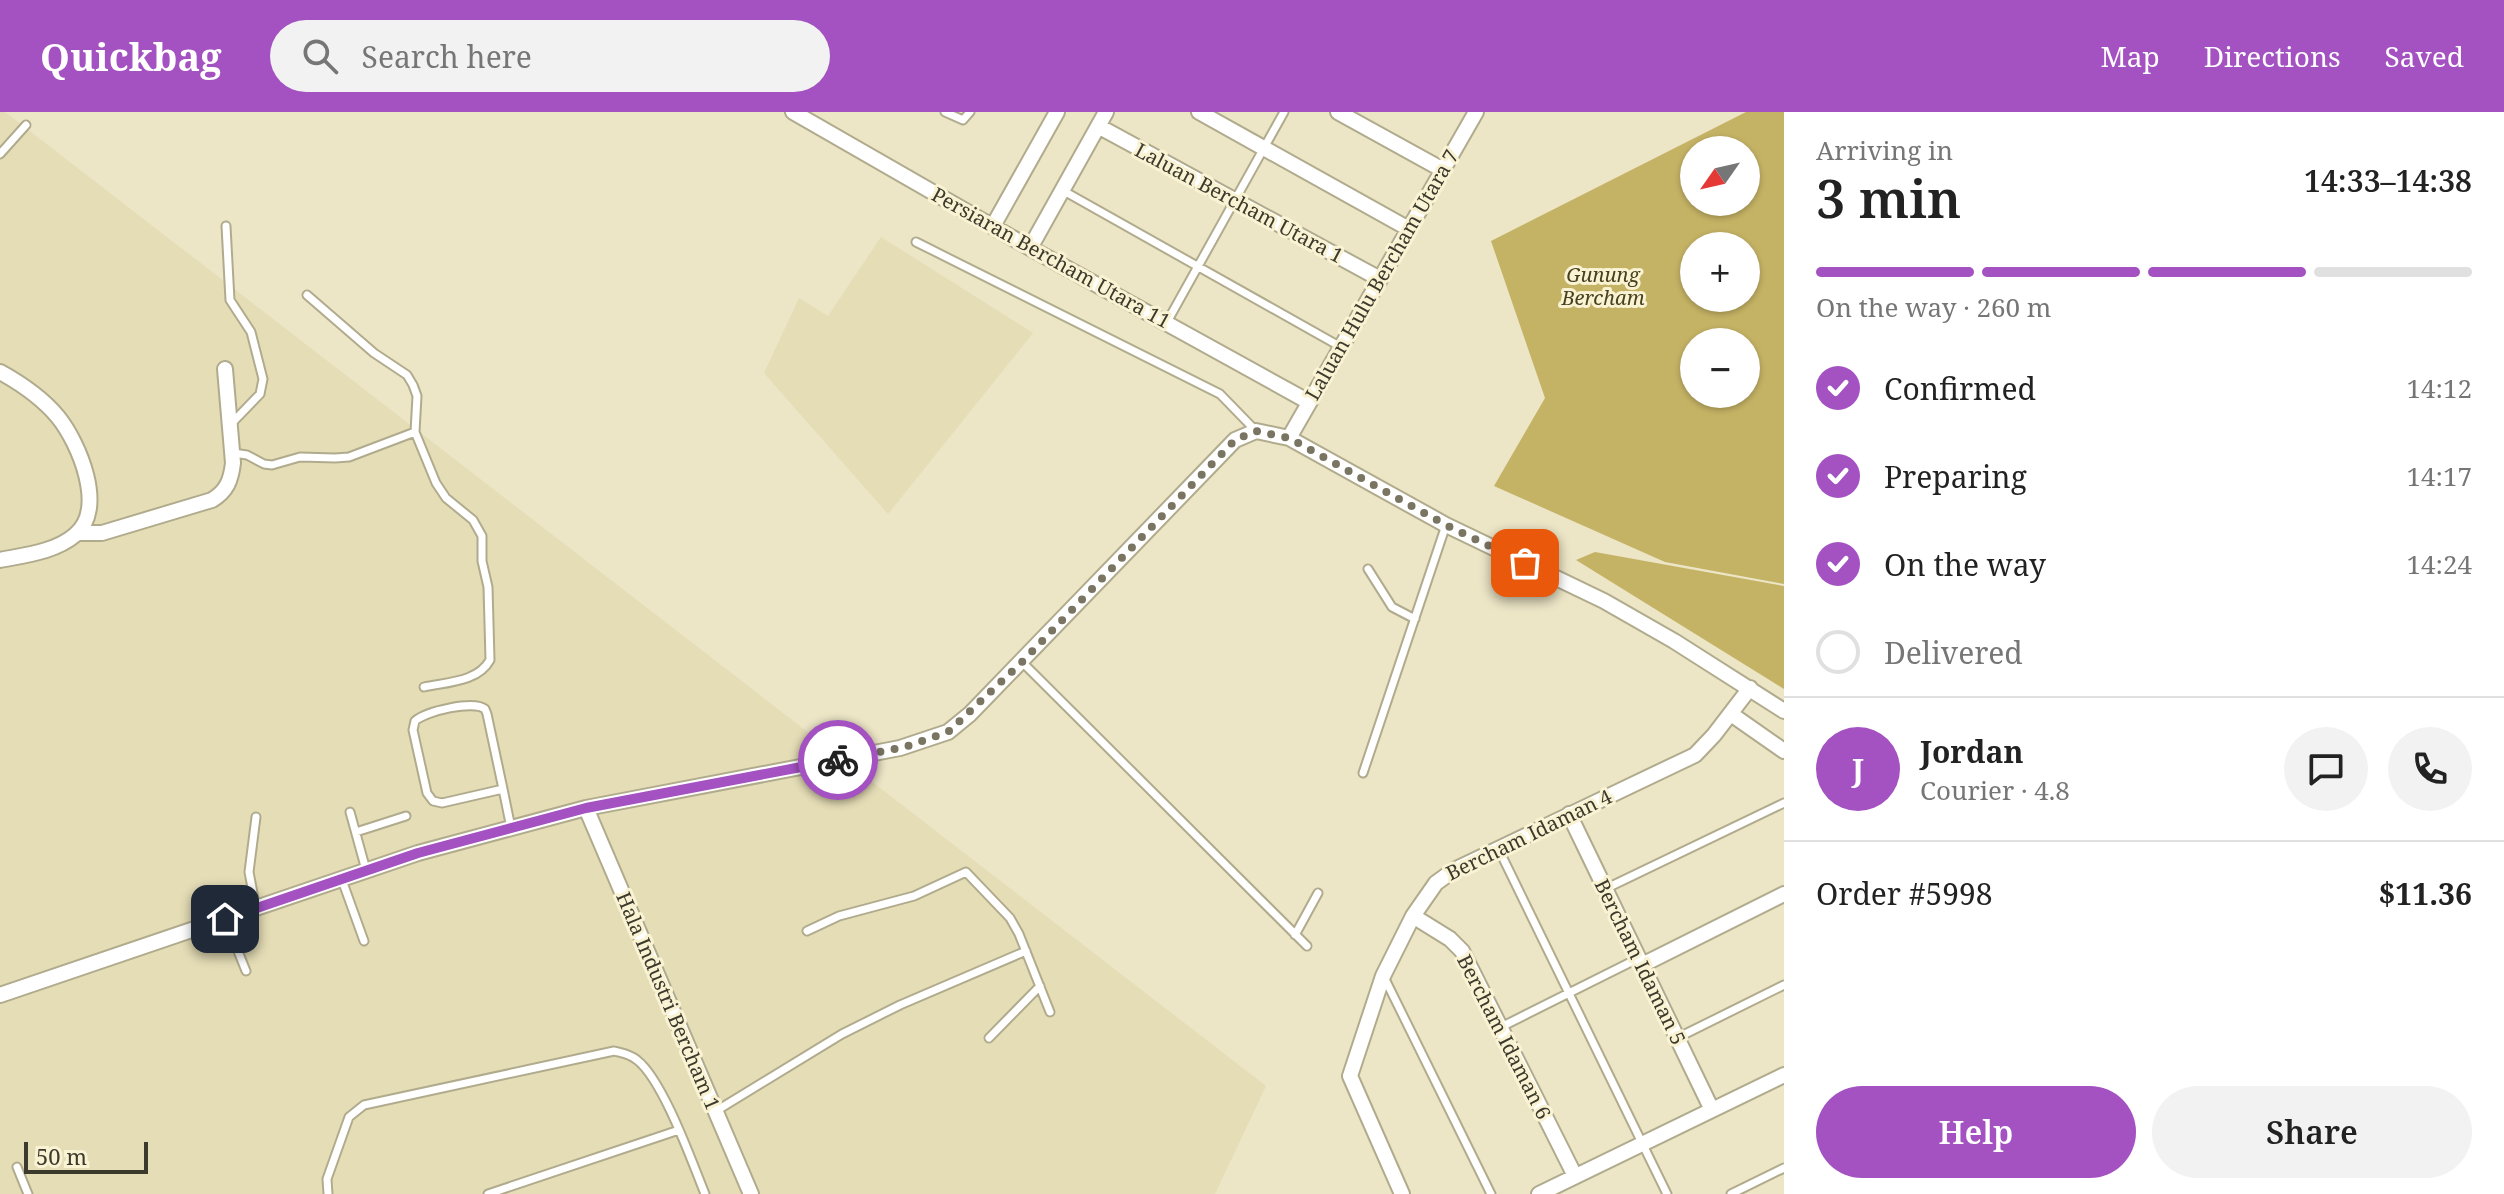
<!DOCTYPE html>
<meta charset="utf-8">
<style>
body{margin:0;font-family:"Noto Serif",serif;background:#f2f2f2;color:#222;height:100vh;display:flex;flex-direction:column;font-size:30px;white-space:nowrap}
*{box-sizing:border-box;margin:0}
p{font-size:26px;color:#767676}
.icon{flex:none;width:44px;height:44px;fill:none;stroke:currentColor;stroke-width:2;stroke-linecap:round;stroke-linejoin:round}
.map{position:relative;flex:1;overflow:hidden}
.drawer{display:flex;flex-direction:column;background:#fff;width:720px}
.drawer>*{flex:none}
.needle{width:52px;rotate:236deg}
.tools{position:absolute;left:1680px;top:24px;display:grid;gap:16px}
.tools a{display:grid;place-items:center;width:80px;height:80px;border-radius:50%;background:#fff;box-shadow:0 2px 6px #0004;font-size:40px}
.scale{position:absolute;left:24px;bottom:20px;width:124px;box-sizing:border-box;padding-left:8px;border:4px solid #3c392d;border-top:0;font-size:22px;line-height:28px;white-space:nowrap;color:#3c392d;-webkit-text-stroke:6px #f9f3d3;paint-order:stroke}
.pin{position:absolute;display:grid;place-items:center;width:68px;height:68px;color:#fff;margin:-34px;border-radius:16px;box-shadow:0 4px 12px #0006}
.courier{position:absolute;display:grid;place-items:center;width:80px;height:80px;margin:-40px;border:6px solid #a452c2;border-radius:50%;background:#fff;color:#222;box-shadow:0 2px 10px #0007}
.head em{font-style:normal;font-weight:600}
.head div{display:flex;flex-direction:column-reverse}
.head{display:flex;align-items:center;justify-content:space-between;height:136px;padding:0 32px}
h1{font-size:52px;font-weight:600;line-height:60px}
.bar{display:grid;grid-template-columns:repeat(4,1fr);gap:12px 8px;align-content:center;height:96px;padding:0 32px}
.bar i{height:10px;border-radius:6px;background:#e0e0e0}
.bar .active{background:#a452c2}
.bar p{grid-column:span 4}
.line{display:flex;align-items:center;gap:20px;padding:0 32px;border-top:2px solid #e0e0e0}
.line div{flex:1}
.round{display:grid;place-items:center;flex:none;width:84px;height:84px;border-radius:42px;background:#f2f2f2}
ol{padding:0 32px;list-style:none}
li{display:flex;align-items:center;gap:24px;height:88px}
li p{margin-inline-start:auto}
li .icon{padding:8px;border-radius:50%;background:#a452c2;color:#fff;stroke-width:4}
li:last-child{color:#767676}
li i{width:44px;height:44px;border:4px solid #e0e0e0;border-radius:50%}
.primary-button{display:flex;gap:16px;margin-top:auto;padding:16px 32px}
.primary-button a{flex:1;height:92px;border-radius:48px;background:#a452c2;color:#fff;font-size:32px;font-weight:600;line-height:92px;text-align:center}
.primary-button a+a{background:#f2f2f2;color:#222}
header{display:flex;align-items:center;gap:48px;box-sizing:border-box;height:112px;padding:0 40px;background:#a452c2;color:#fff}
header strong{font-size:38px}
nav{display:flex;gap:44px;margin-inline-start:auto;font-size:28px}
.search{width:560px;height:72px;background:#f2f2f2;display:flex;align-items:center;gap:20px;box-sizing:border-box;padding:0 28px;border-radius:44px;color:#767676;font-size:30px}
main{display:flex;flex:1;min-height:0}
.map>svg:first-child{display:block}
.built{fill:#e5ddb6}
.green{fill:#c5b365;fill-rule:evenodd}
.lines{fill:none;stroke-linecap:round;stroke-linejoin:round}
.service-casing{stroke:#b1ab8d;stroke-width:11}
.minor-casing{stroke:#b1ab8d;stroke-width:18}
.service{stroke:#fff;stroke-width:7}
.minor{stroke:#fff;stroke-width:14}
.done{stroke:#7a7563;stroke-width:8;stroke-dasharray:0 14.4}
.route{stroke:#a452c2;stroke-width:10}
.labels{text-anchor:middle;stroke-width:6;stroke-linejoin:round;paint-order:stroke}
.street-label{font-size:20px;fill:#3c392d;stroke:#f9f3d3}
.park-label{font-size:20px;font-style:italic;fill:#49411e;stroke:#f9f3d3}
</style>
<header>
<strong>Quickbag</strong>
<div class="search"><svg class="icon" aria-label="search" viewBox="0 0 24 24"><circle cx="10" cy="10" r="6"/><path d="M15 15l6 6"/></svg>Search here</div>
<nav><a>Map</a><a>Directions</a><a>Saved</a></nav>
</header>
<main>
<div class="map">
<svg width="1784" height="1082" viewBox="0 0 1784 1082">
<rect width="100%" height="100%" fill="#ece5c6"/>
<path class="built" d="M0 0H5L1266 974 1215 1082H0Z
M881 125 1033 221 888 402 764 261 799 186 828 204Z"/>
<path class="green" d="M1746 0H1784V472L1665 450 1494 374 1545 286 1491 129ZM1694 38H1746V90H1694ZM1694 134H1746V186H1694ZM1694 230H1746V282H1694Z
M1595 440 1784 474V577L1576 448Z"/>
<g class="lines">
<defs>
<path id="service" d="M945 0 963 8 970 0
M0 42 26 13
M1062 78 1341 235
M226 114 230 188 251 220 263 267 260 282 231 312
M916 130 1220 282 1256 319
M307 183 374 241 407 263 413 273 417 284 415 320 436 371 446 386 473 408 482 424V449L488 475 490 548C478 570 447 570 424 575
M1167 210 1284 0
M233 341 247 343 264 352 272 353 300 345 335 346 349 345 415 320
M1368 457 1392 495 1415 507
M1022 550 1307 834
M1363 661 1446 413
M503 677 442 691 433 689 427 681 413 618 415 609C426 599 474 588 485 597L487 602 503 677 511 716
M350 700 366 758
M356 720 406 704
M1499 738 1667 1082
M342 768 364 829
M1605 777 1784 691
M256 797 249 760 256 705
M225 807 246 859
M807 819 839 804 914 784 966 760 1010 806 1019 822 1050 900
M1295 823 1318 781
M1384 865 1491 1082
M1501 915 1639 846
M989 926 1040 874
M1677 926 1784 873
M716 999 842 922 900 893 1026 839
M17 1055 28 1082
M328 1082 327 1067 349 1005 364 993 614 939C622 941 630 942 637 948 663 968 692 1050 705 1082
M488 1082 679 1018
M1731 1082 1784 1056"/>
<path id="minor" d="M793 0 1030 136 1309 290
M1199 0 1409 117
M1338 0 1443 58
M1098 14 1380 167
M993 114 1057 0
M1030 136 1106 0
M0 260C20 271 43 287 58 305 79 331 107 397 75 423 55 440 25 443 0 448
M1289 326 1476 0
M79 421H102L212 388C227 379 231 368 233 351L225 257
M1731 602 1784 639
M586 696 751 1082
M1569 702 1712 998
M1413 804 1450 827 1462 839 1575 1064
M1642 853 1784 782
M0 883 418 741 586 696 900 636 948 620 970 602 1235 328 1256 319 1289 326 1446 413 1604 489 1674 529 1784 599
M1402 1082 1350 964 1383 864 1413 804 1436 771 1454 758 1695 643 1714 623 1750 576
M1539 1082 1784 963"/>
</defs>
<use href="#service" class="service-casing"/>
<use href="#minor" class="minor-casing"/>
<use href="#service" class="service"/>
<use href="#minor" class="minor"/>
</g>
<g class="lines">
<path class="done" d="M838 648 905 635 948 620 1022 550 1235 328 1256 319 1289 326 1446 413 1525 451"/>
<path class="route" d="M225 807 418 741 586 696 838 648"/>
</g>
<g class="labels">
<g class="street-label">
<text transform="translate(1239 91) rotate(28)" y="7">Laluan Bercham Utara 1</text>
<text transform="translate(1051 146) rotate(29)" y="7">Persiaran Bercham Utara 11</text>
<text transform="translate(1382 163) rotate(-60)" y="7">Laluan Hulu Bercham Utara 7</text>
<text transform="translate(1529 723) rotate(-26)" y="7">Bercham Idaman 4</text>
<text transform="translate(1640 850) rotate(64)" y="7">Bercham Idaman 5</text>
<text transform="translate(668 889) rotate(67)" y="7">Hala Industri Bercham 1</text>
<text transform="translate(1504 925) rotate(63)" y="7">Bercham Idaman 6</text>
</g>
<g class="park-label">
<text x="1603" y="170">Gunung<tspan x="1603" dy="23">Bercham</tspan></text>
</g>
</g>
</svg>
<div class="tools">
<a><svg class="needle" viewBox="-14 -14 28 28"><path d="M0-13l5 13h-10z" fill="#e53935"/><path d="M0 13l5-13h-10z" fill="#767676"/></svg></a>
<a>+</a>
<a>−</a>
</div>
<div class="scale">50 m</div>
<div class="pin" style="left:1525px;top:451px;background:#ea580c"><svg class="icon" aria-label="bag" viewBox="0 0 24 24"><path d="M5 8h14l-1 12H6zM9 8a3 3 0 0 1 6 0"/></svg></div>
<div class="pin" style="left:225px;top:807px;background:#1f2937"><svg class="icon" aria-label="home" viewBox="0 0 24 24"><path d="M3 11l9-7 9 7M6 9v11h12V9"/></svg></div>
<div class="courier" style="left:838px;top:648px"><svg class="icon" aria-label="bike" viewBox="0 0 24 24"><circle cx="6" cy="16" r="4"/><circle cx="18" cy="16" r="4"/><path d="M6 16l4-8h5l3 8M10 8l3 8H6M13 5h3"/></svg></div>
</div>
<section class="drawer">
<div class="head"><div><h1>3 min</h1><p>Arriving in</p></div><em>14:33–14:38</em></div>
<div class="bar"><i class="active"></i><i class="active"></i><i class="active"></i><i></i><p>On the way · 260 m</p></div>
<ol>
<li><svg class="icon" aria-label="check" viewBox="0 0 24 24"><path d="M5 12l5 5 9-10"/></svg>Confirmed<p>14:12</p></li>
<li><svg class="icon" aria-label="check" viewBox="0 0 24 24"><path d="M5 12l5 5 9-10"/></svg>Preparing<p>14:17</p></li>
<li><svg class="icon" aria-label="check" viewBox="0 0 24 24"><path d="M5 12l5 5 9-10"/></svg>On the way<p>14:24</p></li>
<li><i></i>Delivered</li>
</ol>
<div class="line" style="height:144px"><b class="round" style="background:#a452c2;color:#fff">J</b><div><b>Jordan</b><p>Courier · 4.8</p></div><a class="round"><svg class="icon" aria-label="chat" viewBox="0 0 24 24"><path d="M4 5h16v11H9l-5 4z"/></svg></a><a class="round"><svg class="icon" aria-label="phone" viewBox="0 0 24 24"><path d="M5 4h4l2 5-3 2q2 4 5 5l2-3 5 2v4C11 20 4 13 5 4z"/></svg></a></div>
<div class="line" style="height:104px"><div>Order #5998</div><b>$11.36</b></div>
<div class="primary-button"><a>Help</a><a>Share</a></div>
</section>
</main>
